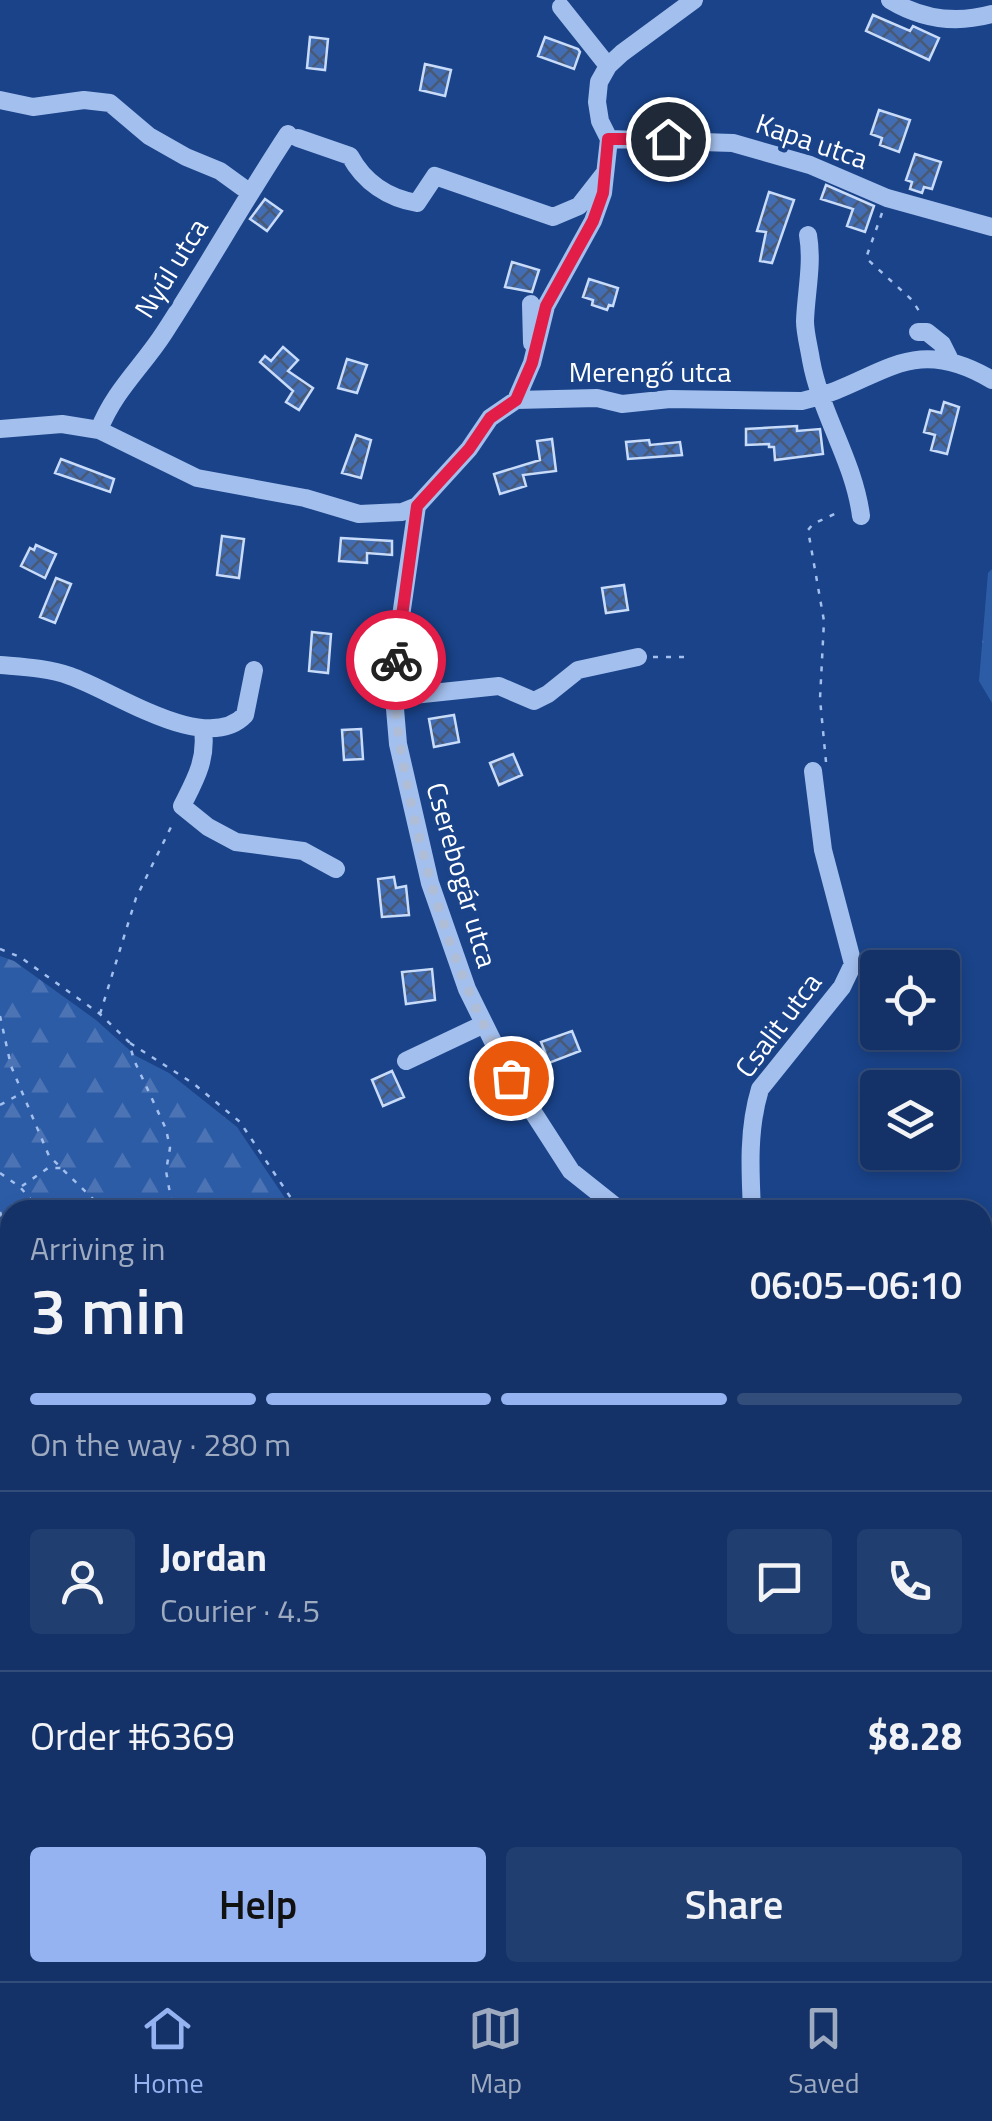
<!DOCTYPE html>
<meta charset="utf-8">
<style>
body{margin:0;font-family:"Titillium Web",sans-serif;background:#213e70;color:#f1f3f6;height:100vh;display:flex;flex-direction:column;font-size:38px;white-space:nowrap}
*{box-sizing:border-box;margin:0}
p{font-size:32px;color:#9daac0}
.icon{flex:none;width:55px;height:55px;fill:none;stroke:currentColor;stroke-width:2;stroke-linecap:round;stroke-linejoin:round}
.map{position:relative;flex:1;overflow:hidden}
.drawer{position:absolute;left:0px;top:1200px;width:992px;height:782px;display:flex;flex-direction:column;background:#143267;border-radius:30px 30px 0 0;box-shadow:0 5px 15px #0003,0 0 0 2px #334d7b}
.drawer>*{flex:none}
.tools{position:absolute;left:860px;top:950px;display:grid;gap:20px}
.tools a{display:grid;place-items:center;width:100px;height:100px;border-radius:10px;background:#143267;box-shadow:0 5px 15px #0003,0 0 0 2px #334d7b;font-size:50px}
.pin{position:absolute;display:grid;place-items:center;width:85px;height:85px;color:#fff;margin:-42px;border:5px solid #fff;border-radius:50%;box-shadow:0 2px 10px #0007}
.courier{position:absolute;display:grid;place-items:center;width:100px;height:100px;margin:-50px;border:8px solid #e11d48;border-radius:50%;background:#fff;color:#222;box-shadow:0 2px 12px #0007}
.overview em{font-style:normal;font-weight:600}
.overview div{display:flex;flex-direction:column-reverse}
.overview{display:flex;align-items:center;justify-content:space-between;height:170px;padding:0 30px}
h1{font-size:65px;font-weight:600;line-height:75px}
.bar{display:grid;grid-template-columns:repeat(4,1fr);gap:15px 10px;align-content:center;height:120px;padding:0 30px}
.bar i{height:12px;border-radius:8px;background:#334d7b}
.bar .selected{background:#95b2f1}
.bar p{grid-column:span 4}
.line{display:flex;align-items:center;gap:25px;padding:0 30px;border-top:2px solid #334d7b}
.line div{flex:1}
.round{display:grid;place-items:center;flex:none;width:105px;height:105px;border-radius:10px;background:#213e70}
.button{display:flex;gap:20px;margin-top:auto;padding:20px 30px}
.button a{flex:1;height:115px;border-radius:10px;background:#95b2f1;color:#111;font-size:40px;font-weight:600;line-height:115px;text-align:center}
.button a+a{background:#213e70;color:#f1f3f6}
.dock{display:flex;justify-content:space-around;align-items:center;height:140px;border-top:2px solid #334d7b;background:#143267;font-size:28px;color:#9daac0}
.dock a{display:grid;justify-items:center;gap:5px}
.dock .selected{color:#95b2f1}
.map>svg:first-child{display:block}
.forest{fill:url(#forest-firs)}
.building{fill:url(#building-cross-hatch);stroke:#c8dbf9;stroke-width:2.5}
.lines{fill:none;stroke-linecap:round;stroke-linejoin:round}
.path{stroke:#a3bfed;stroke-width:2.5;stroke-dasharray:5 8;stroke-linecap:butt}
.minor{stroke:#a3bfed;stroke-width:18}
.done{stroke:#afbdd6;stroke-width:10;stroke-dasharray:0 18}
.route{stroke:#e11d48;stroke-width:12}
.labels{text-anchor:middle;stroke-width:8;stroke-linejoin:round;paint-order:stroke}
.street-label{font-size:28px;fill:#fff;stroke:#1a4389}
</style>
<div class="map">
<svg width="992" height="1981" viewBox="0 0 992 1981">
<defs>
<pattern id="forest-firs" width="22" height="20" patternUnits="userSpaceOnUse" patternTransform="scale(2.5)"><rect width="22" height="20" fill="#2d5ca7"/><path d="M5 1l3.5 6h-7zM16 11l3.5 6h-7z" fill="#4c74b4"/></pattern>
<pattern id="building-cross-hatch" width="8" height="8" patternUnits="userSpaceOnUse" patternTransform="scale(2.5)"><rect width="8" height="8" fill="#426db2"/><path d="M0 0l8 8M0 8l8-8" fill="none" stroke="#485975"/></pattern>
</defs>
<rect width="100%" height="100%" fill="#1a4389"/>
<path class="forest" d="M992 569V703L979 681 988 573Z
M0 956 14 961 96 1020 136 1056 169 1073 237 1127 293 1210H10V1538L0 1540Z"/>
<path class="building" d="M873 15 910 31 913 26 939 38 929 60 866 31Z
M310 37 328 39 325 70 307 68Z
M545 37 578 49 580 52 574 69 538 56Z
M425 64 451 70 445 96 420 90Z
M879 110 910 120 899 152 880 145 882 138 871 134Z
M915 154 941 162 932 189 924 187 922 193 910 189 912 182 906 180Z
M826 185 874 206 865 232 847 226 853 209 821 199Z
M769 192 794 200 772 263 760 261 766 232 757 231Z
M265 199 282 211 267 231 250 219Z
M512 262 539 270 532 292 505 287Z
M589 279 618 288 613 306 609 305 607 310 592 305 593 300 583 297Z
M283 347 298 360 288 371 313 388 299 410 286 402 293 391 260 362 265 356 271 361Z
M347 359 367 365 357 393 338 388Z
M944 402 959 407 947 454 931 450 935 435 924 432 930 410 941 413Z
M797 426V431L820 429 823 454 775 460 774 447H769V444L746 445V429Z
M356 435 371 440 361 478 342 473Z
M552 439 556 471 523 475 526 486 500 494 494 474 540 460 537 441Z
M649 440 650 445 680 442 682 455 628 459 626 442Z
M61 459 114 479 110 492 55 473Z
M222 536 244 539 239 578 217 575Z
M341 538 392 541V555L367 553V563L339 561Z
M36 545 56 554 45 578 21 566 30 548 34 550Z
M56 578 71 584 55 623 40 617Z
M624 585 628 610 606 613 602 588Z
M312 632 331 634 328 673 309 671Z
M454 715 459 742 434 747 429 719Z
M361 729 363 759 344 760 342 730Z
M513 754 522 775 499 785 490 763Z
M394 877 396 888 406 886 409 915 382 917 378 879Z
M432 969 435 1000 406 1004 402 972Z
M572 1031 580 1051 549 1063 541 1042Z
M392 1071 404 1097 383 1106 372 1080Z
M496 1076 510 1106 494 1113 481 1083Z"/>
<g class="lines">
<path class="path" d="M882 213 866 258 912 300 921 314
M653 657H686
M826 762 820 699 824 621 808 530 813 524 841 511
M0 949 20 957 100 1014 129 1042 134 1060 166 1129 170 1148 166 1171 173 1210
M100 1014 136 898 174 821
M0 1016 11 1066 49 1156 93 1199 111 1210
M130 1043 194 1084 240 1122 299 1210
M0 1105 22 1093
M0 1173 20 1187 40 1210
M22 1186 48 1168H62
M0 1212 10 1238
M0 1247 6 1232
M0 1335 10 1341"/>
<path class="minor" d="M890 0C923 20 956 24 992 14
M561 7 608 66
M0 100 33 107 84 100 110 103 149 136 186 157 220 171 249 192
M298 138 350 156C364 182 388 198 417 203L435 176 553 217 579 206 604 174
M609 139 733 143 810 165 887 198 992 227
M808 235C813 264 806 292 805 321 805 333 809 347 811 360 821 415 854 461 861 516
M531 304 532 343
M918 332H927L942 344 950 360
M516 400 532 363 546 306 593 221 603 193 609 139 600 121 597 102 599 82 608 66 622 53 694 0
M0 429 62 424 99 430 197 478 305 498 359 514 402 512 417 506 469 449 490 418 516 400 597 398 622 404 670 399 802 401C879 384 908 330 992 380
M99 430C114 391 142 367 164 333 207 267 245 199 288 134
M417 506 399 630 394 697 398 744 430 883 467 989 511 1078 571 1171 620 1210
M0 665C23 667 48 668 70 676 114 691 206 756 245 715L254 670
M394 697 499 686 534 701 548 694 578 670 638 657
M203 730C207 760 195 780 182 806L208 827 236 842 303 851 336 869
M406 1061 482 1025
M752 1210C750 1169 748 1128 760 1089L842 987 853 964 823 850 813 771
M0 1704 10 1705
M0 1850 10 1851
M244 1972 246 1981
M383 1972 384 1981
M660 1972 661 1981
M854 1972V1981
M928 1981 992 1973"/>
</g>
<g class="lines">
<path class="done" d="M396 660C392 713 402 761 413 812 434 905 464 994 511 1078"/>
<path class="route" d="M396 660 417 506 469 449 490 418 516 400 532 363 546 306 593 221 603 193 608 139H668"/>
</g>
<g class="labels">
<g class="street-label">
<text transform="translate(812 141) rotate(19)" y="10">Kapa utca</text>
<text transform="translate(171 268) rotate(-58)" y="10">Nyúl utca</text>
<text x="650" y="382">Merengő utca</text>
<text transform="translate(462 875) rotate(74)" y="10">Cserebogár utca</text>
<text transform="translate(778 1025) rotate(-53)" y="10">Csalit utca</text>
</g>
</g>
</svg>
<div class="tools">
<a><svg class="icon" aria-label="locate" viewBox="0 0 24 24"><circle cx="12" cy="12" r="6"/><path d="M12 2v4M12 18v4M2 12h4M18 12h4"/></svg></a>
<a><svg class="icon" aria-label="layers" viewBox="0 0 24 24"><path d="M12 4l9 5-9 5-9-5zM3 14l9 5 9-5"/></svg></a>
</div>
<div class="pin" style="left:511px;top:1078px;background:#ea580c"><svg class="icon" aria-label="bag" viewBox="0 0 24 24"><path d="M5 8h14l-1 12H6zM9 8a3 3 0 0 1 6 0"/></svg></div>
<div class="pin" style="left:668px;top:139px;background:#1f2937"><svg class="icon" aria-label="home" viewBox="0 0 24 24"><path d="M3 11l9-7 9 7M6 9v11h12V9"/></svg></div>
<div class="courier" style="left:396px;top:660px"><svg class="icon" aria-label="bike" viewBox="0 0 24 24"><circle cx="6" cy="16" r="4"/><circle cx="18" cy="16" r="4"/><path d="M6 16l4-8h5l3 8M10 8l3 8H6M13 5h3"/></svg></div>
<section class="drawer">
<div class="overview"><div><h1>3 min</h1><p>Arriving in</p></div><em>06:05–06:10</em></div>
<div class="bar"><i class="selected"></i><i class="selected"></i><i class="selected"></i><i></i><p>On the way · 280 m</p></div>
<div class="line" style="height:180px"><a class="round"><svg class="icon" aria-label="person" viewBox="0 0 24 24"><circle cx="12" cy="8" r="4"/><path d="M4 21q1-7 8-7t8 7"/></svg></a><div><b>Jordan</b><p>Courier · 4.5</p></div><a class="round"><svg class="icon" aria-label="chat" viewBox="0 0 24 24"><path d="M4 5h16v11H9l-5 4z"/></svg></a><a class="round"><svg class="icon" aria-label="phone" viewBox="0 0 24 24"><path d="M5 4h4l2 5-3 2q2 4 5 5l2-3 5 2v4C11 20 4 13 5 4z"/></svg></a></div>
<div class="line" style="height:130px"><div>Order #6369</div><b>$8.28</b></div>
<div class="button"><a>Help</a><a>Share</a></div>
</section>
</div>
<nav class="dock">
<a class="selected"><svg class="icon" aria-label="home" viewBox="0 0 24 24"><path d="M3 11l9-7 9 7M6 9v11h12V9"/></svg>Home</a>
<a><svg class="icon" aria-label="map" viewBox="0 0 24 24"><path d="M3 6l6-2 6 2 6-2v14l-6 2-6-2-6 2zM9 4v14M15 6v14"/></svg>Map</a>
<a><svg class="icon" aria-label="saved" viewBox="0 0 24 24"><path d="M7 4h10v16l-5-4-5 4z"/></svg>Saved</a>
</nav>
